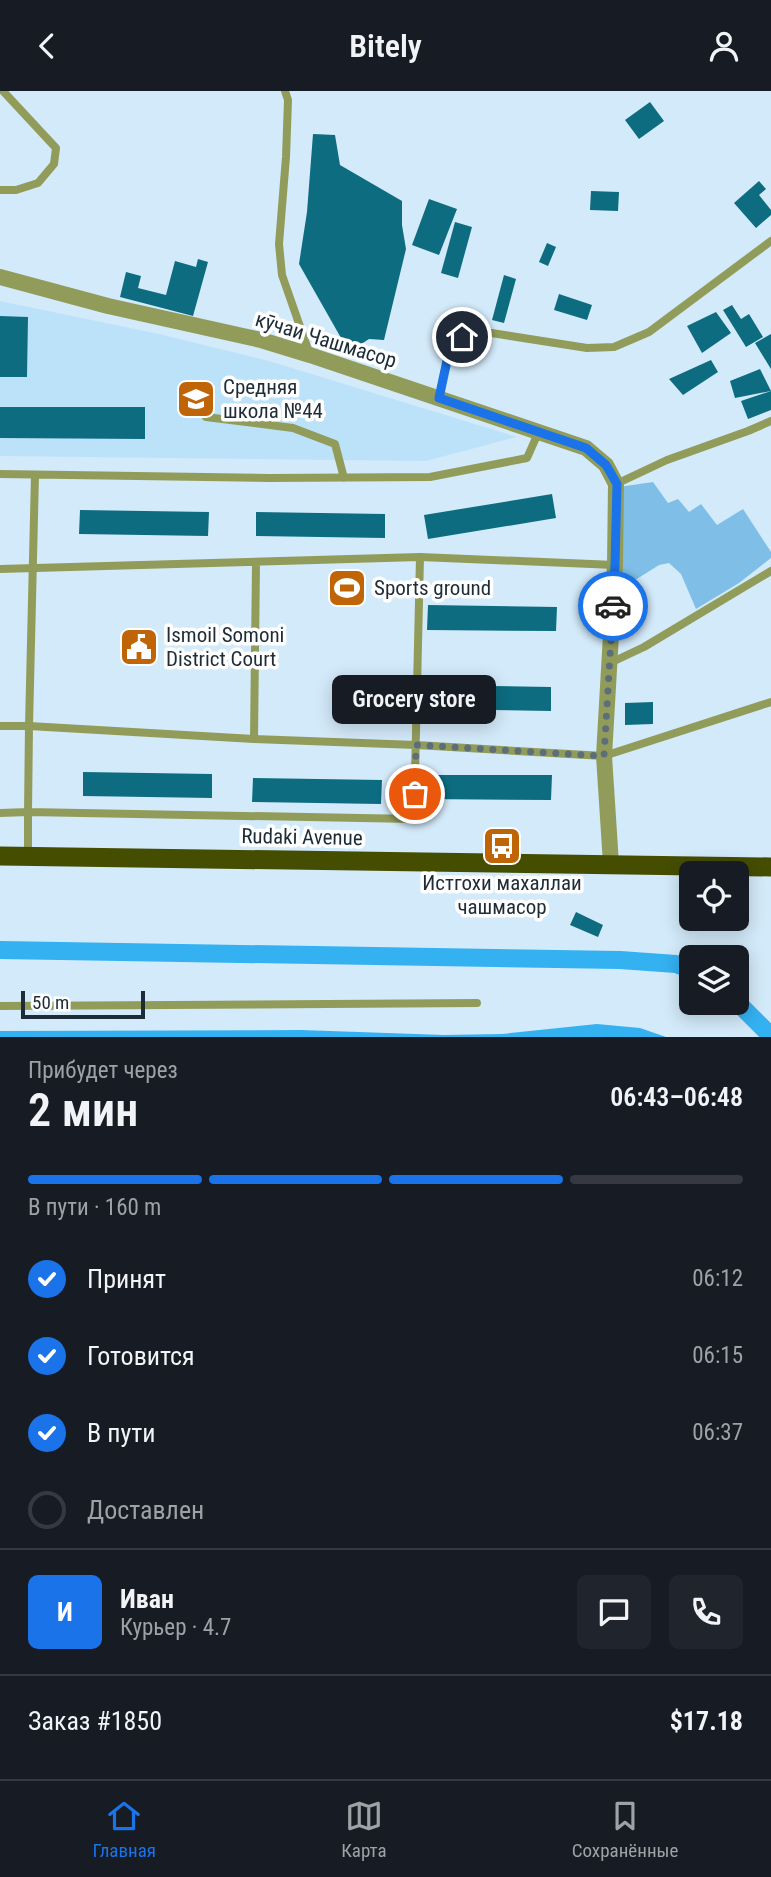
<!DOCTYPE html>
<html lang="ru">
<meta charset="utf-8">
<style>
body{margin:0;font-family:"Roboto Condensed",sans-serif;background:#20242c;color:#f1f3f6;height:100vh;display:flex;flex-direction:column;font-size:26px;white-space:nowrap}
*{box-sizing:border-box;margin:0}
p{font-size:23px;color:#9ea1a6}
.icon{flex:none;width:38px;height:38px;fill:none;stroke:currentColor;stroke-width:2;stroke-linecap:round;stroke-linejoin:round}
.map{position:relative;height:946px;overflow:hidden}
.sheet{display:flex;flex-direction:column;background:#171b24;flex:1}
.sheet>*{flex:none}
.buttons{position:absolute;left:679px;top:770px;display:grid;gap:14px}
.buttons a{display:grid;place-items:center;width:70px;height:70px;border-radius:10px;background:#171b24;box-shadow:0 4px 18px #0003;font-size:35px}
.scale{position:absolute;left:21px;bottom:18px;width:124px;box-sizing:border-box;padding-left:7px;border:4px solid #1d2c36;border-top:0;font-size:19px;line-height:24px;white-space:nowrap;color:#1d2c36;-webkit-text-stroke:5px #fff;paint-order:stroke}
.pin{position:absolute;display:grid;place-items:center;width:60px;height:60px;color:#fff;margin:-30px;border:4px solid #fff;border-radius:50%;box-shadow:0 2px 7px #0007}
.courier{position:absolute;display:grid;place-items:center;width:70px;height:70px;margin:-35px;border:5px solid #1a73e8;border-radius:50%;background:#fff;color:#222;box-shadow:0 2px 9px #0007}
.bubble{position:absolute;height:49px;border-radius:10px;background:#171b24;box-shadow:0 4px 18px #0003;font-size:23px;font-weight:600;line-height:49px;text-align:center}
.overview em{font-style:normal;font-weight:600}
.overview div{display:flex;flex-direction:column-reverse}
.overview{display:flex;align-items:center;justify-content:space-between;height:119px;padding:0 28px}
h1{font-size:46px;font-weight:600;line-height:52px}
.bar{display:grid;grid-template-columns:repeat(4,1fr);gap:10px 7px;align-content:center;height:84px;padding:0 28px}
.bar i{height:9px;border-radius:5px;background:#363941}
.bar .current{background:#1a73e8}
.bar p{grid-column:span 4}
.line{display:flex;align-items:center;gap:18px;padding:0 28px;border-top:2px solid #363941}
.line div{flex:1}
.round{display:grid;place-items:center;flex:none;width:74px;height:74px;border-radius:10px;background:#20242c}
ol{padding:0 28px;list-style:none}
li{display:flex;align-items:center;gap:21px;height:77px}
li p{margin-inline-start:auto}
li .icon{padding:7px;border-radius:50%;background:#1a73e8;color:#fff;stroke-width:4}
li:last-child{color:#9ea1a6}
li i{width:38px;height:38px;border:4px solid #363941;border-radius:50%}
header{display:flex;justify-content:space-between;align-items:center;height:91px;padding:0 28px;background:#171b24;font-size:32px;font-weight:600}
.dock{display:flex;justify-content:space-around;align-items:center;height:98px;border-top:2px solid #363941;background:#171b24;font-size:19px;color:#9ea1a6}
.dock a{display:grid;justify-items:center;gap:4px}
.dock .current{color:#1a73e8}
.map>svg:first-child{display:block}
.built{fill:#bce2fa}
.green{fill:#7fbfe7}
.water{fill:#34b1f1}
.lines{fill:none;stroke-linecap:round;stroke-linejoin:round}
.canal{stroke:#34b1f1;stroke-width:18}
.building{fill:#0d6c80}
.service{stroke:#929c5a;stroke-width:8}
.minor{stroke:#929c5a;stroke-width:16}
.trunk{stroke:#454d01;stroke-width:19}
.done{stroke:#5d6e7b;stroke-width:7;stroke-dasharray:0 12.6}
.route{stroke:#1a73e8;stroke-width:9}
.labels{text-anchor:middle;stroke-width:7;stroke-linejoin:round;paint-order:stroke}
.street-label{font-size:21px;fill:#1d2c36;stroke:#fff}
.poi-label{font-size:21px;fill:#1d2c36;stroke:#fff;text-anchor:start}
</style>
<header><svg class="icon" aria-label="back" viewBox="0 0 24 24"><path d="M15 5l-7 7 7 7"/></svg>Bitely<svg class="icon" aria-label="person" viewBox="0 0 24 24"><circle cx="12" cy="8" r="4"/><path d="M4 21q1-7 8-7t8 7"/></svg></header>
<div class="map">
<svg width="771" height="946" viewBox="0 0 771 946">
<rect width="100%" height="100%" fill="#d3eafa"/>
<path class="built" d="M0 210 159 243 269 270 517 346 426 370 0 365Z"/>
<path class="green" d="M653 391 668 412 678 408 689 421 701 413 717 434 743 418 771 461V467L739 492 696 518 681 483 669 472 659 474 621 498 612 397Z"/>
<path class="water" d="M597 933 640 937 666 946H0V940L301 939 444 944 502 943Z"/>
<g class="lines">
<path class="canal" d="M0 859 620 869 676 873 691 879
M737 911 771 945"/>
</g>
<path class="building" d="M650 11 664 30 639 48 625 29Z
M313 43 335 44 340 74 402 110V134L406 158 384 249 369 248 349 261 299 173 307 121Z
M759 90 766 98 759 104 771 119V124L756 137 734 112Z
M591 100 619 101 618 120 590 119Z
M429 108 457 118 439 164 412 154Z
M455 131 472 136 458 187 441 182Z
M547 152 556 156 548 175 539 171Z
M198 168 208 171 193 225 120 206 126 181 141 185 138 197 166 204 175 170 196 176Z
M504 184 516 188 504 232 492 229Z
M559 203 592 214 587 229 554 219Z
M732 214 741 228 749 223 763 246 746 256 723 219Z
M716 221 731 242 702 262 687 235Z
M0 225 28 226 27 286H0Z
M771 243V278L755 252Z
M711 269 718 281 683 304 669 288Z
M760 278 771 300 735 307 730 290Z
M771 300V319L748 328 741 310Z
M0 316H145V348L0 347Z
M552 403 556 427 428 448 424 424Z
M80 419 209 421 208 445 79 443Z
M256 421 385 423V447L256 445Z
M428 514 557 516 556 540 427 539Z
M422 594 551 596V620L422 618Z
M653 611V633L625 634V612Z
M83 681 212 683V707L83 705Z
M419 684H552L551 709 419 708Z
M253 687 382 689 381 713 252 711Z
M576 821 603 834 598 846 570 834Z"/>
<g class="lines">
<path class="service" d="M285 0 288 9 286 66 279 153 282 184 310 264
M0 99H16L38 92 54 73 56 57 3 0
M439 307 448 265 462 246 485 241 587 257 614 256 649 241 771 150
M206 326 293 337 335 353 344 387
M0 383 269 387 430 386 527 367 539 340
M616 393 667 369 748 340 771 330
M256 472 254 648 29 635 28 721 414 728 420 466
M0 478 420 466 615 474
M610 572 644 556 771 480
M0 635H29L35 384
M254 648 416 654 604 665 771 611
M0 722 28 721V765
M0 915 477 912"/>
<path class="minor" d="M0 186 108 215 261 249 310 264 586 357 606 374 616 393 615 474 604 665 611 773"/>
<path class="trunk" d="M0 765 771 776"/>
</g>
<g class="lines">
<path class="done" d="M415 703 416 654 604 665 613 515"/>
<path class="route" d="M462 246 448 265 439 307 586 357 606 374 617 393 615 474 613 515"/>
</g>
<defs>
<symbol id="school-square" viewBox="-11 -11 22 22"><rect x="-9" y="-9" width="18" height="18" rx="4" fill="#bf6507" stroke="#fff"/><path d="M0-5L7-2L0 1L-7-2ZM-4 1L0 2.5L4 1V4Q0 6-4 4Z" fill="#fff"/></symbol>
<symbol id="stadium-square" viewBox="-11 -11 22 22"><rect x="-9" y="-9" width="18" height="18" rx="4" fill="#bf6507" stroke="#fff"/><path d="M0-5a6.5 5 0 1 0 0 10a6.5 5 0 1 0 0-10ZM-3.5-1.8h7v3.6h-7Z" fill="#fff"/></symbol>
<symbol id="civic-square" viewBox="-11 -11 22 22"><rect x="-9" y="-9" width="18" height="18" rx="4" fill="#bf6507" stroke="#fff"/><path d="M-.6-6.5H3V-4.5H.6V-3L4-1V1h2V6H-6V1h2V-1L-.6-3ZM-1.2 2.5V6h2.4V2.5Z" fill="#fff"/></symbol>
<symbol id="bus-square" viewBox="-11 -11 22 22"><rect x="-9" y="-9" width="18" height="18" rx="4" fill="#bf6507" stroke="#fff"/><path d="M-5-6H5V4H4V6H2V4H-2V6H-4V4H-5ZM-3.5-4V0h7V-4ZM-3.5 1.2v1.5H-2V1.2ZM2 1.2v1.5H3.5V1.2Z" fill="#fff"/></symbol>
</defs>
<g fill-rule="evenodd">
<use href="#school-square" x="174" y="286" width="44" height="44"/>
<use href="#stadium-square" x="325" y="475" width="44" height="44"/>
<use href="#civic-square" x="117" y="534" width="44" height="44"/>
<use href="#bus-square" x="480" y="733" width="44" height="44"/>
</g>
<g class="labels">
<g class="street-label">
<text transform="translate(326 249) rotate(17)" y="7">кӯчаи Чашмасор</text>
<text transform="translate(302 746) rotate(1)" y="7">Rudaki Avenue</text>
</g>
<g class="poi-label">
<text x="223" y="303">Средняя<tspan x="223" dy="24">школа №44</tspan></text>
<text x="374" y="504">Sports ground</text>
<text x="166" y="551">Ismoil Somoni<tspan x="166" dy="24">District Court</tspan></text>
<text x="502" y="799" text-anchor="middle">Истгохи махаллаи<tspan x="502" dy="24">чашмасор</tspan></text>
</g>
</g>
</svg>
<div class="buttons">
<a><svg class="icon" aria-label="locate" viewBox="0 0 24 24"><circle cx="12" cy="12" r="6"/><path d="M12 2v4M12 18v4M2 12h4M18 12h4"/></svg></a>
<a><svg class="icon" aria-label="layers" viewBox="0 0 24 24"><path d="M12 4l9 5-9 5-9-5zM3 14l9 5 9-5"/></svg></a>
</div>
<div class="scale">50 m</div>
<div class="pin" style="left:415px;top:703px;background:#ea580c"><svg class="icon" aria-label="bag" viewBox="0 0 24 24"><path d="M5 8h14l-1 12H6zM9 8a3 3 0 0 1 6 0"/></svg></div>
<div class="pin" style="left:462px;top:246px;background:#1f2937"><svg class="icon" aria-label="home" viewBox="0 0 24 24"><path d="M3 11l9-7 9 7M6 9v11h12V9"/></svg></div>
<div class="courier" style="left:613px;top:515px"><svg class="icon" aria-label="car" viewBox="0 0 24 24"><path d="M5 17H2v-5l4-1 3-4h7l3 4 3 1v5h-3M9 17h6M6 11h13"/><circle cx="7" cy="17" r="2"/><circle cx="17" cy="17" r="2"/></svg></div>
<div class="bubble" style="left:332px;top:584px;width:164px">Grocery store</div>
</div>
<section class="sheet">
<div class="overview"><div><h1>2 мин</h1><p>Прибудет через</p></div><em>06:43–06:48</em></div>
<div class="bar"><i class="current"></i><i class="current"></i><i class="current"></i><i></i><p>В пути · 160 m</p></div>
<ol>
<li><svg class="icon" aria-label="check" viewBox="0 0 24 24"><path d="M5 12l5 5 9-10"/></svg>Принят<p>06:12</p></li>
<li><svg class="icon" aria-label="check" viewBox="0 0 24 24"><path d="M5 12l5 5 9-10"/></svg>Готовится<p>06:15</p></li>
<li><svg class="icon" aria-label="check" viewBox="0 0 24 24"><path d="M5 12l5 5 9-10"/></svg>В пути<p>06:37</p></li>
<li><i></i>Доставлен</li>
</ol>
<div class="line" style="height:126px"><b class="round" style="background:#1a73e8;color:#fff">И</b><div><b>Иван</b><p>Курьер · 4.7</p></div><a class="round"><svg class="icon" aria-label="chat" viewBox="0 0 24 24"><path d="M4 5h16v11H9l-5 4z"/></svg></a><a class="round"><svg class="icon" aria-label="phone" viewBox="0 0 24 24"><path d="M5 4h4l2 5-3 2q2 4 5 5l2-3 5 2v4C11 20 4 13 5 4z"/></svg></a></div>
<div class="line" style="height:91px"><div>Заказ #1850</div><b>$17.18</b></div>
</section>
<nav class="dock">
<a class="current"><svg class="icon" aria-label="home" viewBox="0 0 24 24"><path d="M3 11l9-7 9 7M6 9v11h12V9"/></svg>Главная</a>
<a><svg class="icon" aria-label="map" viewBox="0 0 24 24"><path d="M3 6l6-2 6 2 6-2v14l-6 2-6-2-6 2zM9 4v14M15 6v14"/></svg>Карта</a>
<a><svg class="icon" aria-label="saved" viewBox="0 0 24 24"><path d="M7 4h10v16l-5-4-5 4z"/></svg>Сохранённые</a>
</nav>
